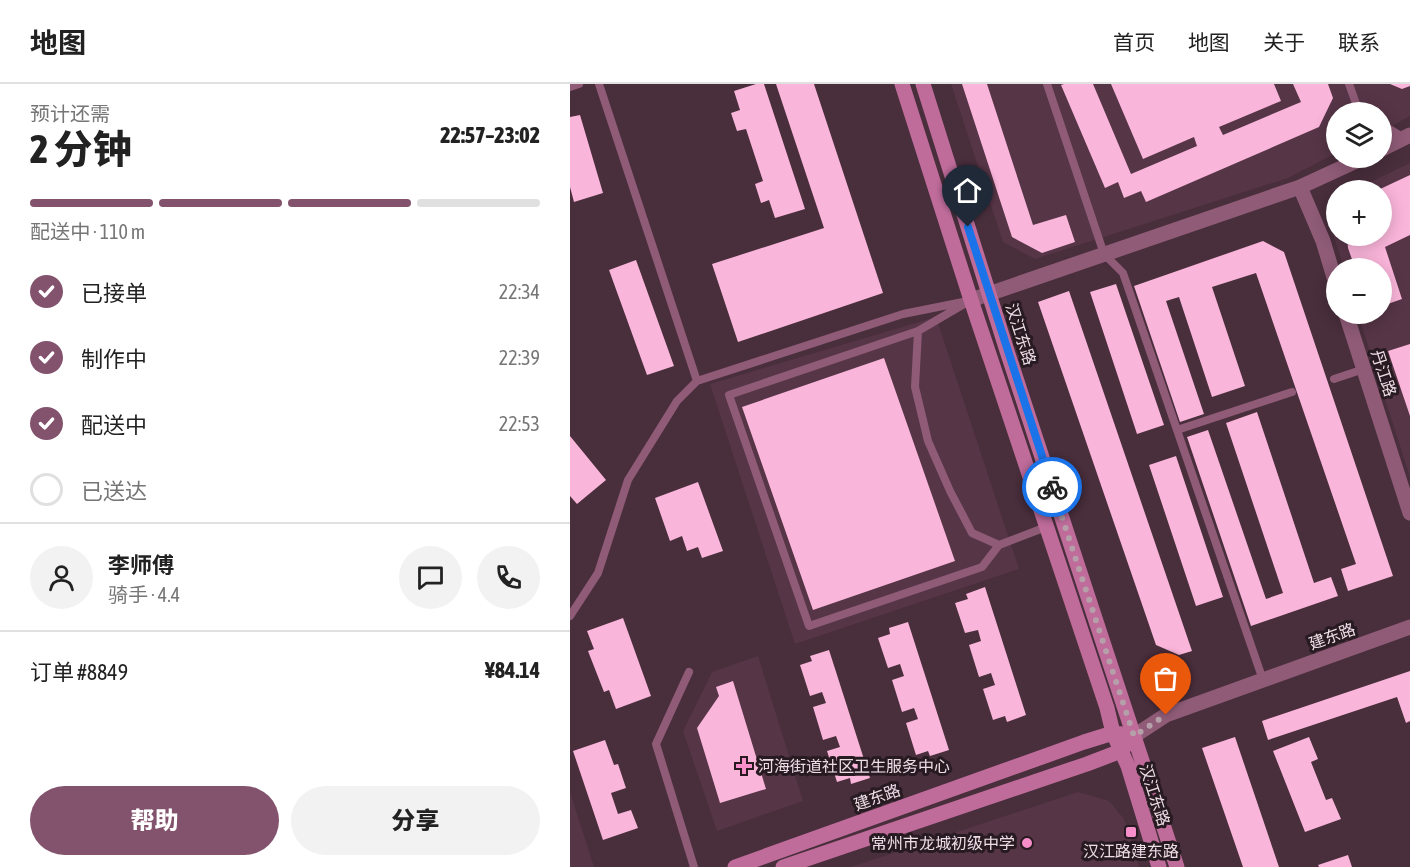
<!DOCTYPE html>
<html lang="zh">
<meta charset="utf-8">
<style>
body{margin:0;font-family:"Asap Condensed","Noto Sans SC",sans-serif;background:#f2f2f2;color:#222;height:100vh;display:flex;flex-direction:column;font-size:22px;white-space:nowrap}
*{box-sizing:border-box;margin:0}
p{font-size:20px;color:#767676}
.icon{flex:none;width:33px;height:33px;fill:none;stroke:currentColor;stroke-width:2;stroke-linecap:round;stroke-linejoin:round}
.map{position:relative;flex:1;overflow:hidden}
.details{display:flex;flex-direction:column;background:#fff;width:570px}
.details>*{flex:none}
.buttons{position:absolute;left:756px;top:18px;display:grid;gap:12px}
.buttons a{display:grid;place-items:center;width:66px;height:66px;border-radius:50%;background:#fff;box-shadow:0 3px 15px #0003;font-size:30px}
.pin{position:absolute;display:grid;place-items:center;width:51px;height:51px;color:#fff;margin:-62px -26px;border-radius:50% 50% 50% 0;rotate:-45deg;box-shadow:0 0 6px #0007}
.pin .icon{rotate:45deg}
.courier{position:absolute;display:grid;place-items:center;width:60px;height:60px;margin:-30px;border:4px solid #1a73e8;border-radius:50%;background:#fff;color:#222;box-shadow:0 2px 8px #0007}
.overview em{font-style:normal;font-weight:800}
.overview div{display:flex;flex-direction:column-reverse}
.overview{display:flex;align-items:center;justify-content:space-between;height:102px;padding:0 30px}
h1{font-size:39px;font-weight:800;line-height:45px}
.bar{display:grid;grid-template-columns:repeat(4,1fr);gap:9px 6px;align-content:center;height:72px;padding:0 30px}
.bar i{height:8px;border-radius:4px;background:#e0e0e0}
.bar .selected{background:#83536e}
.bar p{grid-column:span 4}
.line{display:flex;align-items:center;gap:15px;padding:0 30px;border-top:2px solid #e0e0e0}
.line div{flex:1}
.round{display:grid;place-items:center;flex:none;width:63px;height:63px;border-radius:32px;background:#f2f2f2}
ol{padding:0 30px;list-style:none}
li{display:flex;align-items:center;gap:18px;height:66px}
li p{margin-inline-start:auto}
li .icon{padding:6px;border-radius:50%;background:#83536e;color:#fff;stroke-width:4}
li:last-child{color:#767676}
li i{width:33px;height:33px;border:3px solid #e0e0e0;border-radius:50%}
.primary-button{display:flex;gap:12px;margin-top:auto;padding:12px 30px}
.primary-button a{flex:1;height:69px;border-radius:36px;background:#83536e;color:#fff;font-size:24px;font-weight:800;line-height:69px;text-align:center}
.primary-button a+a{background:#f2f2f2;color:#222}
header{display:flex;align-items:center;gap:36px;box-sizing:border-box;height:84px;padding:0 30px;background:#fff;border-bottom:2px solid #e0e0e0}
header strong{font-size:28px}
nav{display:flex;gap:33px;margin-inline-start:auto;font-size:21px}
main{display:flex;flex:1;min-height:0}
.map>svg:first-child{display:block}
.built{fill:#563547}
.building{fill:#fab5da}
.lines{fill:none;stroke-linecap:round;stroke-linejoin:round}
.lane{stroke:#8f5b77;stroke-width:8}
.street{stroke:#8f5b77;stroke-width:15}
.secondary{stroke:#bf6c9b;stroke-width:15}
.done{stroke:#b5a0aa;stroke-width:6;stroke-dasharray:0 10.8}
.route{stroke:#1a73e8;stroke-width:8}
.poi-dot{fill:#f98fca;stroke:#271b21;stroke-width:2}
.labels{text-anchor:middle;stroke-width:6;stroke-linejoin:round;paint-order:stroke}
.street-label{font-size:16px;fill:#efdde6;stroke:#271b21}
.poi-label{font-size:16px;fill:#efdde6;stroke:#271b21;text-anchor:start}
</style>
<header>
<strong>地图</strong>
<nav><a>首页</a><a>地图</a><a>关于</a><a>联系</a></nav>
</header>
<main>
<section class="details">
<div class="overview"><div><h1>2 分钟</h1><p>预计还需</p></div><em>22:57–23:02</em></div>
<div class="bar"><i class="selected"></i><i class="selected"></i><i class="selected"></i><i></i><p>配送中 · 110 m</p></div>
<ol>
<li><svg class="icon" aria-label="check" viewBox="0 0 24 24"><path d="M5 12l5 5 9-10"/></svg>已接单<p>22:34</p></li>
<li><svg class="icon" aria-label="check" viewBox="0 0 24 24"><path d="M5 12l5 5 9-10"/></svg>制作中<p>22:39</p></li>
<li><svg class="icon" aria-label="check" viewBox="0 0 24 24"><path d="M5 12l5 5 9-10"/></svg>配送中<p>22:53</p></li>
<li><i></i>已送达</li>
</ol>
<div class="line" style="height:108px"><a class="round"><svg class="icon" aria-label="person" viewBox="0 0 24 24"><circle cx="12" cy="8" r="4"/><path d="M4 21q1-7 8-7t8 7"/></svg></a><div><b>李师傅</b><p>骑手 · 4.4</p></div><a class="round"><svg class="icon" aria-label="chat" viewBox="0 0 24 24"><path d="M4 5h16v11H9l-5 4z"/></svg></a><a class="round"><svg class="icon" aria-label="phone" viewBox="0 0 24 24"><path d="M5 4h4l2 5-3 2q2 4 5 5l2-3 5 2v4C11 20 4 13 5 4z"/></svg></a></div>
<div class="line" style="height:78px"><div>订单 #8849</div><b>¥84.14</b></div>
<div class="primary-button"><a>帮助</a><a>分享</a></div>
</section>
<div class="map">
<svg width="840" height="783" viewBox="0 0 840 783">
<rect width="100%" height="100%" fill="#492e3c"/>
<path class="built" d="M381 0H840V32L812 47V28H766V69L718 94 465 175 433 158Z
M840 79V393L788 230H812V184H774L759 137 766 124V152H812V106H784Z
M366 233 449 485 225 560 140 300Z
M188 572 233 717 147 747 113 647 142 588Z
M0 708 24 783H0Z
M508 708 539 717 554 735 569 783H281Z"/>
<path class="building" d="M186 0H194L235 125 205 134 199 116 191 119 185 100 193 97 176 45 167 47 161 29 170 26 164 7Z
M206 0H244L313 209 168 258 142 180 254 144Z
M392 0H417L463 141 496 131 505 158 472 169 442 153Z
M494 0H523L561 90 627 62 624 53 573 75 541 0H704L711 17 649 43 653 51 731 18 723 0H758L763 14 749 43 576 118 571 107 554 114 548 98 535 104 491 1Z
M820 0H840V2L832 5Z
M10 31 33 109 4 118 0 103V33Z
M840 91V151L815 163 832 215 812 222V184H785L778 164 777 152H812V106H808Z
M693 157 714 168 823 492 778 507 771 485 786 480 686 189 642 203 675 302 642 313 609 213 596 217 634 330 610 338 564 202Z
M66 176 104 282 77 291 39 186Z
M546 200 594 341 567 350 520 208Z
M499 207 622 567 609 571 586 561 468 218Z
M840 260V332L818 267Z
M314 274 385 477 243 526 172 323Z
M687 328 744 499 761 493 768 512 681 542 617 353 638 346 696 515 713 509 656 339Z
M0 352 36 396 7 420 0 412Z
M606 372 653 513 626 522 579 381Z
M128 398 153 467 132 474 128 463 117 467 112 452 100 457 85 414Z
M415 503 456 631 437 638 435 632 423 636 413 605 425 601 421 589 409 593 399 561 411 557 408 546 395 549 385 519 398 515 396 510Z
M53 534 81 612 46 625 39 606 34 608 18 567 24 565 17 547Z
M338 538 379 666 360 672 358 667 346 671 336 639 348 635 344 624 332 628 322 596 334 592 330 580 318 584 308 554 320 550 319 544Z
M259 566 300 694 281 700 280 694 267 698 257 667 270 663 266 652 253 656 243 623 256 619 252 608 240 612 230 581 242 577 240 572Z
M840 587V637L836 639 827 613 698 656 692 637Z
M163 597 196 705 150 719 127 644 149 612 146 603Z
M665 653 709 783H673L632 664Z
M739 653 748 675 741 678 756 716 762 714 771 735 735 748 703 667Z
M35 656 44 681 48 680 56 704 41 709 48 730 61 726 68 744 33 756 3 667Z
M778 771 782 783H749L748 781Z"/>
<g class="lines">
<path class="lane" d="M29 0 127 297
M477 0 534 170 553 189 693 596
M779 0 789 28
M0 3 9 0
M812 40 834 54
M401 216 348 247 159 311 239 542 412 483 429 461 476 443
M348 247 345 303 358 357 380 407 402 449 429 461
M764 295 794 285
M607 346 722 308
M0 532 28 489 58 396 107 317 127 297 333 230 393 218
M119 588 86 660 124 783"/>
<path class="street" d="M812 65 840 51
M730 103 753 157 766 200
M401 216 730 103 793 74
M776 230 840 429
M564 652 596 631 840 543"/>
<path class="secondary" d="M332 0 401 216 537 624 543 649 558 682 589 783
M353 0 437 267 607 783
M165 783 514 658 543 649 552 650
M213 783 517 680 551 667 556 661"/>
</g>
<g class="lines">
<path class="done" d="M482 403 564 652 596 631"/>
<path class="route" d="M398 143 482 403"/>
</g>
<g class="poi-dot">
<path d="M171 673h6v6h6v6h-6v6h-6v-6h-6v-6h6z"/>
<rect x="555" y="742" width="12" height="12" rx="3"/>
<circle cx="457" cy="759" r="6"/>
</g>
<g class="labels">
<g class="street-label">
<text transform="translate(451 250) rotate(72)" y="6">汉江东路</text>
<text transform="translate(814 289) rotate(72)" y="6">丹江路</text>
<text transform="translate(762 552) rotate(-20)" y="6">建东路</text>
<text transform="translate(585 711) rotate(72)" y="6">汉江东路</text>
<text transform="translate(307 713) rotate(-20)" y="6">建东路</text>
</g>
<g class="poi-label">
<text x="188" y="688">河海街道社区卫生服务中心</text>
<text x="445" y="765" text-anchor="end">常州市龙城初级中学</text>
<text x="561" y="773" text-anchor="middle">汉江路建东路</text>
</g>
</g>
</svg>
<div class="buttons">
<a><svg class="icon" aria-label="layers" viewBox="0 0 24 24"><path d="M12 4l9 5-9 5-9-5zM3 14l9 5 9-5"/></svg></a>
<a>+</a>
<a>−</a>
</div>
<div class="pin" style="left:596px;top:631px;background:#ea580c"><svg class="icon" aria-label="bag" viewBox="0 0 24 24"><path d="M5 8h14l-1 12H6zM9 8a3 3 0 0 1 6 0"/></svg></div>
<div class="pin" style="left:398px;top:143px;background:#1f2937"><svg class="icon" aria-label="home" viewBox="0 0 24 24"><path d="M3 11l9-7 9 7M6 9v11h12V9"/></svg></div>
<div class="courier" style="left:482px;top:403px"><svg class="icon" aria-label="bike" viewBox="0 0 24 24"><circle cx="6" cy="16" r="4"/><circle cx="18" cy="16" r="4"/><path d="M6 16l4-8h5l3 8M10 8l3 8H6M13 5h3"/></svg></div>
</div>
</main>
